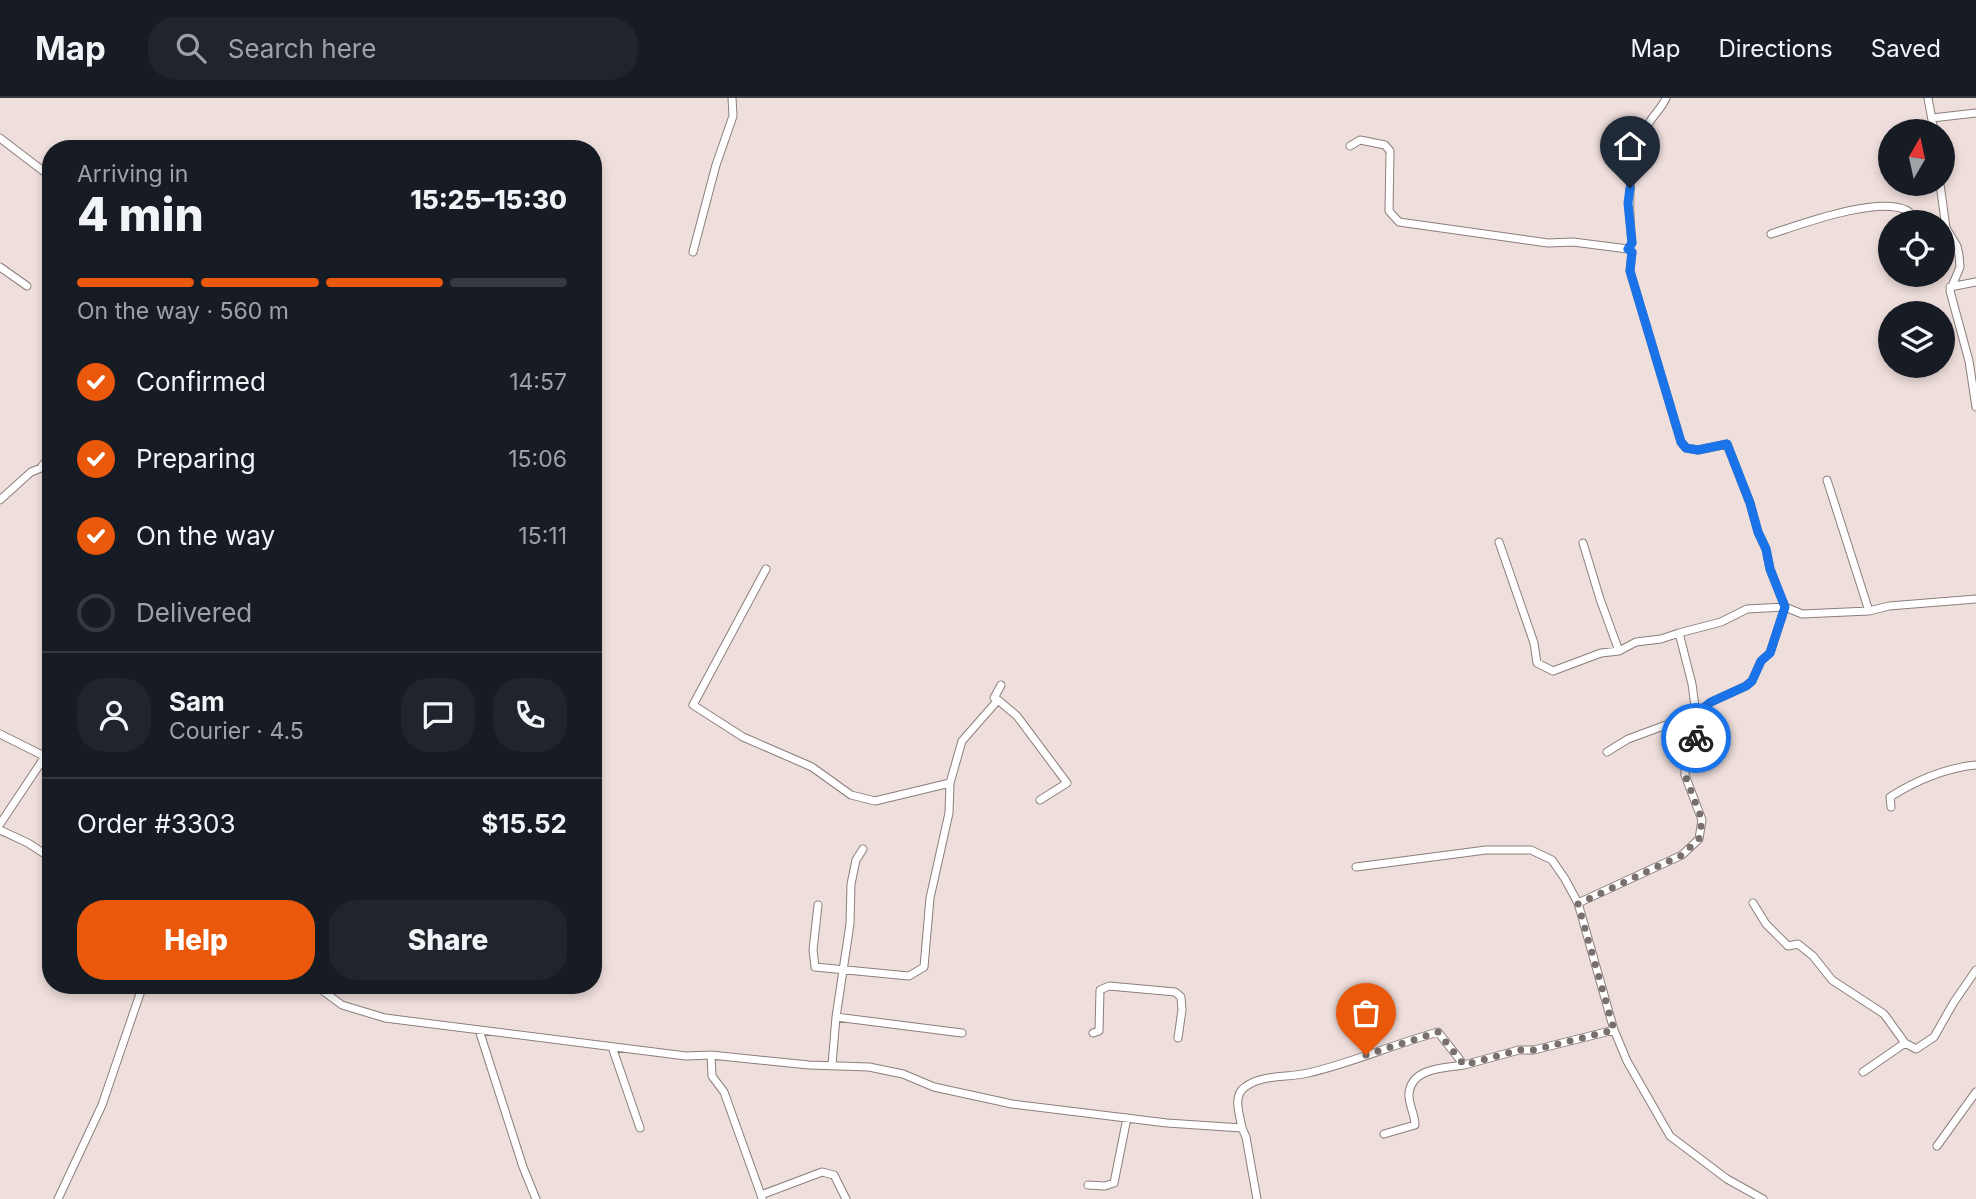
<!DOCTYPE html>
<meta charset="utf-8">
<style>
body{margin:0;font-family:Inter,sans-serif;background:#20242c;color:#f1f3f6;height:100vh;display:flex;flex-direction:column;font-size:26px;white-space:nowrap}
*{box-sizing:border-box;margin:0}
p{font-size:23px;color:#9ea1a6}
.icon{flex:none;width:38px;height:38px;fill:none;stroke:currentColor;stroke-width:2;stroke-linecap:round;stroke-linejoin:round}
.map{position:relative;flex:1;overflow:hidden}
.sheet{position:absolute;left:42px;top:42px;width:560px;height:854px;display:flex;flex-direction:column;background:#171b24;border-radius:28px;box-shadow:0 4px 10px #0003}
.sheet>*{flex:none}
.needle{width:46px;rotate:9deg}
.fabs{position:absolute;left:1878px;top:21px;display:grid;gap:14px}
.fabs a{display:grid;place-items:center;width:77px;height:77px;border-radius:50%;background:#171b24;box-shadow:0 4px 10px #0003;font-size:35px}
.pin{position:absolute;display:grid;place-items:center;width:60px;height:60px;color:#fff;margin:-72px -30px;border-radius:50% 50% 50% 0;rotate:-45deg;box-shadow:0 0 7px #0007}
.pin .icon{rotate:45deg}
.courier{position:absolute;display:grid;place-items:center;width:70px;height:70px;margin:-35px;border:5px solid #1a73e8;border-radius:50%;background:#fff;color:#222;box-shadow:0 2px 9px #0007}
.overview em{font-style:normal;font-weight:800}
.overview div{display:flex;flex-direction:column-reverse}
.overview{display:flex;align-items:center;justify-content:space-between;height:119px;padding:0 35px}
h1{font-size:46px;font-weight:800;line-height:52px}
.bar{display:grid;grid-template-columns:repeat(4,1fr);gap:10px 7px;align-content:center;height:84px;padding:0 35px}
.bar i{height:9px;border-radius:5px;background:#363941}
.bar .selected{background:#ea580c}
.bar p{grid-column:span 4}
.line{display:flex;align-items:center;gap:18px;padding:0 35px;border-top:2px solid #363941}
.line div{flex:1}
.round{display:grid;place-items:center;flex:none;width:74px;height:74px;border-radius:28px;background:#20242c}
ol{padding:0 35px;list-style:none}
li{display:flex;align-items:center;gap:21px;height:77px}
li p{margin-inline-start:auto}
li .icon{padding:7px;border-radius:50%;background:#ea580c;color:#fff;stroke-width:4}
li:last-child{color:#9ea1a6}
li i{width:38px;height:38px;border:4px solid #363941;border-radius:50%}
.button{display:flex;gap:14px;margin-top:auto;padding:14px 35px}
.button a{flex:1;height:80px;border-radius:28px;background:#ea580c;color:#fff;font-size:28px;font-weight:800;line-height:80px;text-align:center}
.button a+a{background:#20242c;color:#f1f3f6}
header{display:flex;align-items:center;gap:42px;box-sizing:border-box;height:98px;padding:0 35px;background:#171b24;border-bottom:2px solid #363941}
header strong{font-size:33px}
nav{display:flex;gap:38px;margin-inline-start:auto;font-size:24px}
.search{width:490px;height:63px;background:#20242c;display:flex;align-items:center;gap:18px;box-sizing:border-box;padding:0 24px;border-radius:28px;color:#9ea1a6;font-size:26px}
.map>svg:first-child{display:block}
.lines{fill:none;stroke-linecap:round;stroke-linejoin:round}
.street-casing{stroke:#8c7e7b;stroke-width:9}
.street{stroke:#fff;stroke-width:7}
.done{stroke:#79706e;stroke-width:7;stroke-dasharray:0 12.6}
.route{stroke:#1a73e8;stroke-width:9}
</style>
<header>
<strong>Map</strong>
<div class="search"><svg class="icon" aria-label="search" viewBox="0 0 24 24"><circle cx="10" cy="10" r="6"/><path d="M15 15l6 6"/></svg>Search here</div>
<nav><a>Map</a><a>Directions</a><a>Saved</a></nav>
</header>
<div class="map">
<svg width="1976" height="1101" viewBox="0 0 1976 1101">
<rect width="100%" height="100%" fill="#efdfdc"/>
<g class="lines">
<defs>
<path id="street" d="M1666 0C1662 10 1653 17 1648 27 1627 66 1628 104 1632 145L1628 151 1632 154 1630 173 1681 344 1686 350 1698 352 1727 346 1750 405 1758 434 1766 451 1770 471 1785 509 1802 516 1869 513 1889 508 1976 501
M1928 0 1934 33
M1932 20 1976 15
M0 40 51 79
M1350 48 1360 42 1385 47 1390 53 1389 113 1399 124 1548 145 1573 144 1628 151
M1940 86 1946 130 1957 148 1959 157 1960 169 1950 193 1969 263 1976 309
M1771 136C1802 126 1877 98 1906 112 1911 114 1913 119 1916 124
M693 154 716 67 733 18 732 0
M0 169 27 188
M1950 189 1976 184
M42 368 51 357
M1827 382 1869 513
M0 402 31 374 51 366
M1499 444 1534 545 1537 565 1553 573 1601 555 1619 553 1636 544 1661 541 1679 535
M1583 445 1600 501 1619 553
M766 471 693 607 743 639 812 669 851 697 875 703 950 685
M998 602 1017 618 1067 685 1040 702
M0 636 42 657 44 660 0 726
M1607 654 1628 641 1696 616 1692 586 1679 535 1721 524 1747 511 1785 509 1770 555 1761 563 1752 583 1746 588 1711 604 1696 616V639L1685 660V677L1702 722 1699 741 1682 757 1578 805 1614 932 1627 963 1670 1038 1727 1081 1763 1101
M1891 709 1890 699C1917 682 1945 670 1976 667
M0 732 28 745 51 760
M1356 769 1486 752H1531L1552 762 1565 781 1578 805
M1753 805 1766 826 1788 848 1798 846 1813 858 1832 882 1884 916 1905 945
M818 807 813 852 815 869 909 878 924 869 930 800 949 715 950 685 962 643 998 602 994 600 1001 587
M315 887 342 907 385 920 686 958 711 957
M836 919 962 935
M479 932 523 1069 536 1101
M1093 935 1099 933 1100 892 1109 888 1175 894 1181 899 1182 912 1178 940
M612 949 640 1030
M832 967 836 919 850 826 851 786 856 762 863 751
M1863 974 1905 945 1916 951 1934 939 1954 904 1976 872
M1242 1030 1246 1039 1257 1101
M1384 1036 1415 1027C1415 1016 1408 1006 1409 995 1412 969 1446 970 1464 967
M1937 1048 1976 994
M1088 1087 1105 1088 1114 1085 1127 1020
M761 1097 724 994 712 978 711 957 809 967 869 969 903 976 934 989 1012 1006 1167 1025 1242 1030C1240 1017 1232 998 1245 989 1262 976 1288 980 1308 975 1352 965 1394 946 1438 934L1464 967 1519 952H1534L1614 932
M762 1100 761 1097 822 1074 834 1077 846 1101
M58 1101 102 1007 143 887"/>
</defs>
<use href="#street" class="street-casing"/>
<use href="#street" class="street"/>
</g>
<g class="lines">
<path class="done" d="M1366 957 1438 934 1464 967 1519 952H1534L1614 932 1578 806 1682 757 1699 741 1702 722 1685 677V660L1696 640"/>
<path class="route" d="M1630 90 1628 105 1632 145 1628 151 1632 154 1630 173 1681 344 1686 350 1698 352 1727 346 1750 405 1758 434 1766 451 1770 471 1785 509 1770 555 1761 563 1752 583 1746 588 1711 604 1696 616V640"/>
</g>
</svg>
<div class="fabs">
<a><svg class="needle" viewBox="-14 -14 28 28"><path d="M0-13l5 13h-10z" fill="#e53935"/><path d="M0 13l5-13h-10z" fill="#9ea1a6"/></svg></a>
<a><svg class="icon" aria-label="locate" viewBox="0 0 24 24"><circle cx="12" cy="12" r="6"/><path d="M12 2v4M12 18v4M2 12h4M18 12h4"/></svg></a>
<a><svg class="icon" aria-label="layers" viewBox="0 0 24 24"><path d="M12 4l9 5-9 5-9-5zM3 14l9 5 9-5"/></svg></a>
</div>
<div class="pin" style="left:1366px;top:957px;background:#ea580c"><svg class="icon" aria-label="bag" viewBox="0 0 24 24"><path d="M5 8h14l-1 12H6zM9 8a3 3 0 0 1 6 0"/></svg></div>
<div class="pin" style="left:1630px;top:90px;background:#1f2937"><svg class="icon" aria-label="home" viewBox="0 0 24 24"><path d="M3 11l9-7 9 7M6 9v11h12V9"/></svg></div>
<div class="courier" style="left:1696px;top:640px"><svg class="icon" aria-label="bike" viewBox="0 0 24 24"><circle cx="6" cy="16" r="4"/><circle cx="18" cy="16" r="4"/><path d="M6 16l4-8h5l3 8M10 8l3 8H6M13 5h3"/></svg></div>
<section class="sheet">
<div class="overview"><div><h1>4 min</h1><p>Arriving in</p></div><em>15:25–15:30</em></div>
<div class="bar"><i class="selected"></i><i class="selected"></i><i class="selected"></i><i></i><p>On the way · 560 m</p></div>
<ol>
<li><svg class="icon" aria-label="check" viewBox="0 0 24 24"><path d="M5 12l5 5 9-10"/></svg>Confirmed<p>14:57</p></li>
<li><svg class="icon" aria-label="check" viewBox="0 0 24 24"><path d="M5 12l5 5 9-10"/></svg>Preparing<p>15:06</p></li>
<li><svg class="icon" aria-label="check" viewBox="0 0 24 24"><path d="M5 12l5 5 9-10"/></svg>On the way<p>15:11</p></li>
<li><i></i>Delivered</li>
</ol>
<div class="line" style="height:126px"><a class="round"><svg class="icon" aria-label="person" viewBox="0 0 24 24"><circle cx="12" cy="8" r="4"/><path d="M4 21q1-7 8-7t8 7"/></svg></a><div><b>Sam</b><p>Courier · 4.5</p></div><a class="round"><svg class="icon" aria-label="chat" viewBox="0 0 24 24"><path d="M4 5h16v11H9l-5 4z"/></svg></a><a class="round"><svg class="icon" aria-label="phone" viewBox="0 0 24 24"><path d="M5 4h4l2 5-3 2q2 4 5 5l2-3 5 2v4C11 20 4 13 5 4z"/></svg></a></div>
<div class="line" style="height:91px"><div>Order #3303</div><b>$15.52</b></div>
<div class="button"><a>Help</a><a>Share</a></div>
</section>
</div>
